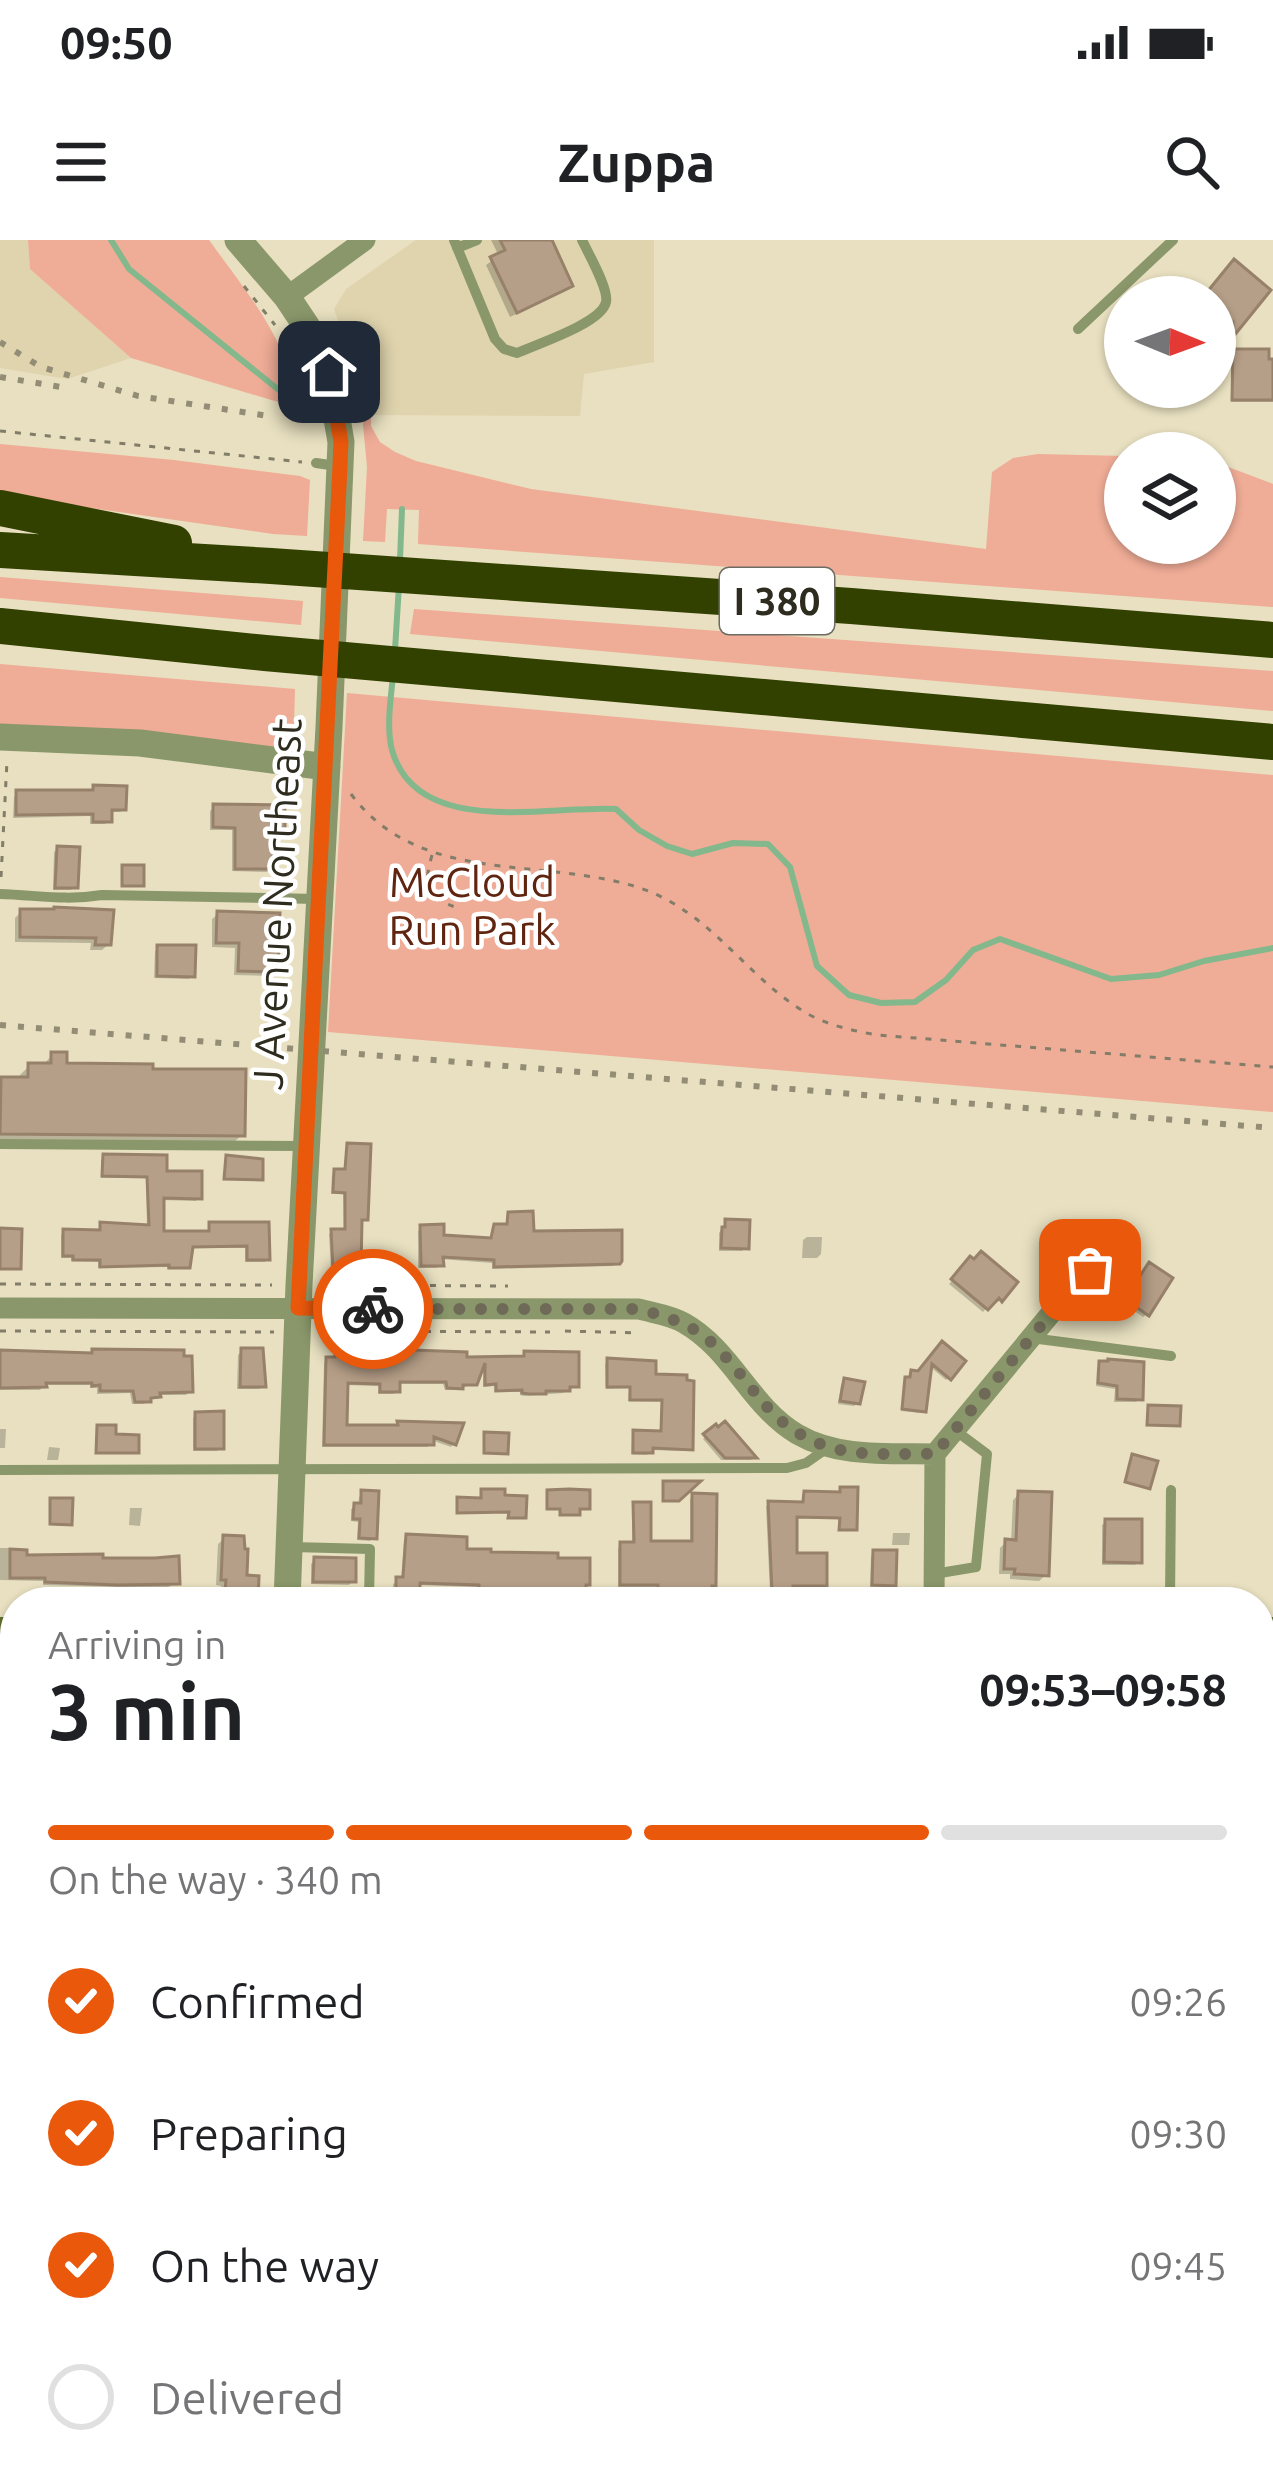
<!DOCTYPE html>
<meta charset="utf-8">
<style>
body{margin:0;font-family:Ubuntu,sans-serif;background:#f2f2f2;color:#202124;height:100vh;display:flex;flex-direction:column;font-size:45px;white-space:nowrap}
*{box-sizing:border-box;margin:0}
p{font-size:39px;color:#757577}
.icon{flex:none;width:66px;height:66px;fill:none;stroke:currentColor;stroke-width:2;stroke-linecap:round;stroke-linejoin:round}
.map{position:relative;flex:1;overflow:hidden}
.sheet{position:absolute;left:0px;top:1347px;width:1275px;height:903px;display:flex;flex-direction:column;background:#fff;border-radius:48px 48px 0 0;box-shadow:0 3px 9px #0004}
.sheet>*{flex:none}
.needle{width:78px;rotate:91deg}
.tools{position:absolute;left:1104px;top:36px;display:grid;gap:24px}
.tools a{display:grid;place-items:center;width:132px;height:132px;border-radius:50%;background:#fff;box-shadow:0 3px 9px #0004;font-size:60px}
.pin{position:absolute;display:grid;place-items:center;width:102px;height:102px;color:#fff;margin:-51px;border-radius:24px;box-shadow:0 6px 18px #0006}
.courier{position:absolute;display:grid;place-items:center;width:120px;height:120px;margin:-60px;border:9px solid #ea580c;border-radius:50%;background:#fff;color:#222;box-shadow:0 3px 15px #0007}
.head em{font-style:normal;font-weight:700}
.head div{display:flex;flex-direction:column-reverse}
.head{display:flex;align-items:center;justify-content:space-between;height:204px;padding:0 48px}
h1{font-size:78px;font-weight:700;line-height:90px}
.bar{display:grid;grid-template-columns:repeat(4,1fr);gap:18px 12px;align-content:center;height:144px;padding:0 48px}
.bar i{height:15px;border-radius:9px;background:#e0e0e0}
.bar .on{background:#ea580c}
.bar p{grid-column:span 4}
ol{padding:0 48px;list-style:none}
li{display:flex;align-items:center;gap:36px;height:132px}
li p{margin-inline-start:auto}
li .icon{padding:12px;border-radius:50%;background:#ea580c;color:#fff;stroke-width:4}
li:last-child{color:#757577}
li i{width:66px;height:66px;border:6px solid #e0e0e0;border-radius:50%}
.status{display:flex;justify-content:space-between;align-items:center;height:84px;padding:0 60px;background:#fff;direction:ltr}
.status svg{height:33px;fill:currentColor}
header{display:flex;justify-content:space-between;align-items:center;height:156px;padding:0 48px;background:#fff;font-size:54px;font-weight:700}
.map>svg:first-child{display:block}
.built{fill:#dfd4ad}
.green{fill:#efac96}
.shadow{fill:#0003}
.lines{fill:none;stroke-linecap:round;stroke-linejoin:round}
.stream{stroke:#83b88c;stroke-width:6}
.building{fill:#b69f88;stroke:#97816a;stroke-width:3}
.path{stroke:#827d68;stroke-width:3;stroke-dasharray:6 9;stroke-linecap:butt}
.service{stroke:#89976a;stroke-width:10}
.minor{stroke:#89976a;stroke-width:21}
.tertiary{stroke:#89976a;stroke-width:27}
.secondary{stroke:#61732d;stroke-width:30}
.motorway{stroke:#324000;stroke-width:36}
.rail{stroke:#938d76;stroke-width:6;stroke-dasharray:6 12;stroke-linecap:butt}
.done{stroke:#6f6a57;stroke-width:12;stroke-dasharray:0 21.6}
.route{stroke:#ea580c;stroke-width:15}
.labels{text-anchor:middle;stroke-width:9;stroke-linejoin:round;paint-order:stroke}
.shield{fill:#fff;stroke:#6d6b62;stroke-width:3}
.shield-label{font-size:39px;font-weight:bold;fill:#2e2b1f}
.park-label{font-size:42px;fill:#602510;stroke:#fff}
.street-label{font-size:42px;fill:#2e2b1f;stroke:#fff}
</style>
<div class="status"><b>09:50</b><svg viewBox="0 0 49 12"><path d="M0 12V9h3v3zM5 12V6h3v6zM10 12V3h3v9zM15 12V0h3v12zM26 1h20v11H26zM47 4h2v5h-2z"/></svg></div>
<header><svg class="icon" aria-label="menu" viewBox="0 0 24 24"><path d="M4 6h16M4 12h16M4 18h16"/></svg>Zuppa<svg class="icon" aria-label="search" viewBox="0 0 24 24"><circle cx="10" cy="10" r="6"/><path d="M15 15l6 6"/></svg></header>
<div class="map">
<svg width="1273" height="2248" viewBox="0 0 1273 2248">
<rect width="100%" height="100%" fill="#e8e0c0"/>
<path class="built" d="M0 0H28L30 29 131 118 67 139 0 128Z
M416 0H654V122L584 134 580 176 371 175 334 69 346 49Z"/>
<path class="green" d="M28 0H209C247 53 290 102 298 168L131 118 30 29Z
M362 175H371V186L380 202 395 212 416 221 531 249 986 309 992 232 1013 218 1038 214 1125 216V303H1215V224L1223 225 1273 244V367L418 304 419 270 387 269 385 302 363 301 367 227Z
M0 204 174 220 300 236 310 240 307 296 273 294 0 255Z
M0 337 303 361 301 385 0 358Z
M414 369 1273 431V471L410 394Z
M0 424 295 449 294 484 302 492 301 505 279 509 0 484Z
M347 453 1273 535V872L328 792Z
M0 2112H15V2235H214L213 2248H0Z"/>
<path class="shadow" d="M491 0H548L570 46 563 52 510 77 486 25 499 16Z
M1234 112 1273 122V162H1231V115Z
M94 548 123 569 120 572H109V581L105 584H90V576L13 578 14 557 17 553H89Z
M214 567 282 587 278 590H270V628L267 632 232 631V590H210V571Z
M58 609 75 646 71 650H53L54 612Z
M74 670 109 704 102 710H90L91 703 15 702V678L21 672Z
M218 674 276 731 270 736 234 735 235 708 212 707V679Z
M159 708 192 735 189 739 154 738 155 711Z
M52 815 64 826 242 895 233 903 0 902V842L20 840V835L29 826 44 824Z
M349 906 365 979 362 982 358 1027 355 1030H331L329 994 332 992H344L343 954H331L332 935 335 932H344L346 908Z
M104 917 164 934 199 958 196 961 161 960V994H208L211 985H266L267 1019 265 1022H245V1008H190L187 1026 184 1029H167V1027L98 1028V1022L71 1021V1018H61V995L64 992 98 993 101 985 147 988 146 938H101V920Z
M509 975 531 994 617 1023 613 1026 492 1029V1023L440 1019 437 1028H418V991L422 988 441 998 490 1001 492 991 495 987H505Z
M726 982 746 1008 742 1011H719V993Z
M807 997H822L821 1014 817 1018H802L803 1000Z
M970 1020 1014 1042 997 1063 993 1060 983 1072 949 1044Z
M1146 1030 1147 1074 1143 1077 1124 1064Z
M942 1105 962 1121 946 1140 928 1125 923 1171 921 1173 901 1171 904 1142 909 1140 912 1133 919 1134Z
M242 1111 263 1146 259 1149H237L238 1115Z
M385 1112 464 1120 522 1117 525 1114 576 1146 563 1153 524 1156 520 1155V1152H494V1146L483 1147V1123L475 1143 457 1150H445L443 1144H397L394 1154H378V1146L345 1145 344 1188H395L399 1184 454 1203 451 1207 431 1200 428 1207H322L324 1123 333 1120 336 1114 348 1118H382Z
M0 1113 190 1151 186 1155H159L144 1164H132L130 1153 97 1154V1148H90V1145H44L40 1150H0Z
M608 1121 653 1136 690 1208 687 1211 650 1210 647 1215 631 1214 632 1196 634 1193 660 1194 661 1162 628 1161 629 1148 606 1149 605 1124Z
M1100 1124 1140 1159 1136 1162H1114L1115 1149 1096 1146 1097 1128Z
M845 1142 858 1163 854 1166 838 1164 841 1145Z
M196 1175 220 1208 217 1211H193V1178Z
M725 1185 753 1218 751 1220H721L703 1199 715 1188Z
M0 1189H6L5 1208H0Z
M49 1207 60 1208 58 1220H47Z
M842 1250 854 1289 852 1291H838V1279L794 1278V1316L824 1344 821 1347H790L787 1354 770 1353 766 1266 769 1264H802L805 1254 839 1252Z
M363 1253 374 1297 370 1301 357 1300 358 1282 351 1281V1269L358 1266 359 1257Z
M1019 1254 1046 1335 1039 1341 1010 1339V1334H999L1000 1308 1006 1302H1011L1013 1260Z
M693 1256 709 1351 706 1354H694V1352H657V1347H618V1308L621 1305H632V1267L635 1265 648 1304H690V1259Z
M130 1268H142L140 1286 129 1285Z
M1106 1282 1139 1322 1135 1325H1102V1285Z
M893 1293H910L909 1305H892Z
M407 1297 464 1312 587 1343 579 1352 477 1353V1347L417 1345V1362H393V1344L401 1340 404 1300Z
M225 1298 244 1338 255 1362H220L221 1346 216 1345 218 1304Z
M0 1308H14L13 1312 24 1318 100 1321 177 1343 166 1348 43 1345V1341L0 1340Z
M874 1313 893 1344 889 1348H870L871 1316Z
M315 1320 353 1341 349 1345 311 1344V1324Z
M1273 1445V1528L1268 1540 1260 1539V1478L1269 1479 1270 1447Z
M1264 1556 1273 1557V1746L1260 1745V1560Z
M0 1588 15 1589V1605L0 1604Z
M8 1648H15V1678H0V1657H5Z
M7 1824H15V1849H2L3 1828Z
M1262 1849H1273V1892L1260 1891Z
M1266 2037 1273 2038V2063V2059H1262L1263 2041Z
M1260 2173 1273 2174V2211L1260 2210Z
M282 2235H320L319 2248H281Z
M769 2235H811L810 2240 807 2243 769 2242Z
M853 2235H903L902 2248H852Z
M1071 2235H1113L1112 2248H1076V2242H1071Z
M1215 2235H1254L1247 2248H1211L1212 2239Z"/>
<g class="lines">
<path class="stream" d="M111 0 129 29 280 151
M400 320 402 269
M395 410 399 345
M393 435C391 458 386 487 392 510 417 599 548 565 616 569L639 590 667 606 692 614 733 603 768 604 790 627 817 726 849 755 881 763 915 762 946 740 973 710 1000 699 1111 739 1159 735 1204 721 1273 708"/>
</g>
<path class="building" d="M500 0H552L573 46 517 73 490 17 505 10Z
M1234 19 1271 50 1233 97V83L1215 104V57H1203Z
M1233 109H1269V119H1273V160H1232Z
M93 545 127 546 126 570H112V582H93V574L16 575V550H93Z
M213 564 285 565V588H273V629H235V588L213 587Z
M57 606 80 607 78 648H55Z
M122 625H144V646H122Z
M54 667 114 670 111 705H95L96 698 20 697V669H54Z
M217 671 280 673 278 732 238 731 239 703H216Z
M157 705H196L195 737 157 736Z
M51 812H67V823L153 824V829H246L245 896 0 894 1 837H28V823H51Z
M347 903 371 904 368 980H362L361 1028 333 1029 331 989H345V953L333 952 334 929H345Z
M103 914 167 915V931H202V959L164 958V991H209V982H269L270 1020H247V1006L193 1007 190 1028H169V1025L100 1027V1020H73V1016H63V989L100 990V982L149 985 147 937 102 936Z
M226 915 263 919V940L224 939Z
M533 971 534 991 622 990V1021L620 1024 494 1027V1020L443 1017 444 1026H421L420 985 444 984V995L491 998 494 984H507L508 972Z
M725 979 750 980 749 1009 721 1008 722 987H725Z
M0 988 22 989 21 1029H0Z
M981 1011 1018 1042 1002 1062 999 1058 988 1070 951 1039 970 1016 974 1019Z
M1149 1022 1173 1038 1149 1076 1125 1059Z
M942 1101 966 1121 951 1140 932 1124 926 1172 902 1169 905 1137H910L911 1130 918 1131Z
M241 1108H263L266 1147H240Z
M92 1109 184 1110V1116H192L193 1152 160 1153 161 1157 151 1158V1162H135L133 1151H100V1145L92 1146V1143H46L47 1147 0 1148V1110L92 1113Z
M384 1109 467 1112V1117L524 1116V1111L579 1112V1147H570V1151H546V1154H529L522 1153V1150L496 1151V1144L485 1145V1123L477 1145H463V1149L447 1148 446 1142H400V1152H380V1144L348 1143 347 1185H398L397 1181 464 1183 456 1205 434 1197V1205H324L326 1117H335V1111H351V1115H384Z
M607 1118 656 1121V1134L687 1135V1140L694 1141 693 1210 653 1208V1213H633V1190L661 1191 662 1160H630V1147H607Z
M1108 1119 1144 1122 1143 1160 1117 1159V1146L1098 1143 1099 1121H1108Z
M844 1138 865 1142 860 1164 840 1161Z
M1148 1165 1181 1166 1180 1186 1147 1185Z
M224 1171V1209H195V1172Z
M725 1181 757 1218H725L703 1194 716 1184 718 1187Z
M97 1185H116V1194L139 1195V1213H96Z
M484 1192 509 1193 508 1214 484 1213Z
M1132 1214 1158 1221 1150 1249 1125 1242Z
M663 1241H701L679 1261H663Z
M840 1247H858L857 1290H839L840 1278 797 1277V1313H827V1346H793V1352H772L768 1261 803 1262 804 1251 840 1252Z
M481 1249H505V1255L527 1256 526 1278H508L509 1272 457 1273V1257L481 1258Z
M569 1249 590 1250V1269H580V1275H560V1269H547V1250Z
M361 1250 379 1251 377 1299 359 1298 360 1279H353L354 1263H361Z
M1018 1251 1052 1252 1049 1336 1014 1334 1015 1329H1004L1005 1299 1016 1300Z
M692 1253 717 1254 716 1346H712V1353L658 1350V1345H620V1302H634L633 1262H651V1301H692Z
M50 1258H73L72 1285 50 1284Z
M1105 1279H1142V1323L1104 1322Z
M406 1294 467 1297V1309H491V1312L558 1313V1318H590V1345H586V1350L524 1351H479V1345L420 1343V1362H396V1337H403Z
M223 1295 244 1296 245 1309H248L247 1335 259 1336 258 1362H224L226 1340H221Z
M10 1309 27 1310V1315L103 1314V1318H155L179 1316 180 1344 117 1345 45 1342V1338H10Z
M873 1310H897L896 1346 872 1345Z
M314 1317 356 1318V1342H313Z
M0 1446H15V1537L0 1536Z"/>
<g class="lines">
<path class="path" d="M244 46 275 85
M0 191 302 222
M351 554C420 647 543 616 640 648 713 673 746 738 808 774 830 786 854 791 878 795L1273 827
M432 615C423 648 425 657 458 668
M1 637 7 521
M0 1044 272 1045
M325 1045 508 1046
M0 1091 274 1092
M320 1091 550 1092
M565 1091 640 1093
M0 1705H15
M0 1752H15
M1260 2162 1273 2163
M689 2248V2235
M1151 2248 1152 2235
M1194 2248V2235"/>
<path class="service" d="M454 0 495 99 504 109 517 113C537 104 602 83 606 62 609 49 588 13 582 0
M457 8 477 0
M1078 89 1173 0
M316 223 337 226
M0 654C37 655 64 661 102 655L319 659
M0 904 303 906
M1031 1098 1171 1116
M0 1230 787 1228 806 1223 826 1209
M292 1307 370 1309 369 1359H346V1362
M934 1334 976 1327 987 1214 956 1191
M1170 1362 1171 1250
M0 1560H15
M0 2233 15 2228
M848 2248V2235
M1027 2248 1028 2235
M1172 2248V2235"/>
<path class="minor" d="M287 57 365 0
M0 1068 639 1069C653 1073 671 1075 684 1083 732 1110 750 1166 797 1194 838 1218 889 1213 935 1214
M934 1362 935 1214 1072 1048 1107 1013
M0 1728H15
M226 2248 227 2235"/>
<path class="tertiary" d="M238 0 287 57 307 87 329 132 341 202 329 487 299 1045 287 1362
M0 497 140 503 327 527"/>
<path class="secondary" d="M0 1392H15
M1260 1392H1273
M0 2094H15
M1260 2114H1273"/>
<path class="motorway" d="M0 268 174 303
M0 310 271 326 851 366 1273 400
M0 386 265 413 1273 502"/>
<path class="rail" d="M0 102 41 127 138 156 275 177
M0 137 61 147
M0 785 1273 888"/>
</g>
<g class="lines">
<path class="done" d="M373 1069H639C667 1077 693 1084 714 1105 755 1144 765 1183 823 1205 857 1218 900 1213 935 1214L1072 1048 1090 1030"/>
<path class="route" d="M329 132 341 202 340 226 298 1068 373 1069"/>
</g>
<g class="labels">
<rect class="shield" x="720" y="328" width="114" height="66" rx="9"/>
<g class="shield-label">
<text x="777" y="375">I 380</text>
</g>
<g class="park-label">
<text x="472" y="657">McCloud<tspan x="472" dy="48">Run Park</tspan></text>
</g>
<g class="street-label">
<text transform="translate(277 664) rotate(-87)" y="15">J Avenue Northeast</text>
</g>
</g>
</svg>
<div class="tools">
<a><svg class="needle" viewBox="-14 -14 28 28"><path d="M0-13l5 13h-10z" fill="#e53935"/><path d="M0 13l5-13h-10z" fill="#757577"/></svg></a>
<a><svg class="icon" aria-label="layers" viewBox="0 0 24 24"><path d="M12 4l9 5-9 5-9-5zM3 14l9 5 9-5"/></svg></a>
</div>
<div class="pin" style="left:1090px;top:1030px;background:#ea580c"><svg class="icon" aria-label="bag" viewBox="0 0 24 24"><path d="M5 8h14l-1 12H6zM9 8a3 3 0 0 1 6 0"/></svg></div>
<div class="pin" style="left:329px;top:132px;background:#1f2937"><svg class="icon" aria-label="home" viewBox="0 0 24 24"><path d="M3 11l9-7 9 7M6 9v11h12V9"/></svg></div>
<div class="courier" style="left:373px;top:1069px"><svg class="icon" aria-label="bike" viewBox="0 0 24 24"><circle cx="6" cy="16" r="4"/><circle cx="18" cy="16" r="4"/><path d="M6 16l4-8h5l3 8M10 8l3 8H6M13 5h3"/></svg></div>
<section class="sheet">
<div class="head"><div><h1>3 min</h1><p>Arriving in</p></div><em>09:53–09:58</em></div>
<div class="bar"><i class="on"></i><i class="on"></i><i class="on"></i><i></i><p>On the way · 340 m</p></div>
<ol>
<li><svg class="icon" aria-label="check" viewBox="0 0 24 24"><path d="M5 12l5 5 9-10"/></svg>Confirmed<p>09:26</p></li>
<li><svg class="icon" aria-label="check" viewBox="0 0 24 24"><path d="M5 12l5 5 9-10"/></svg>Preparing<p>09:30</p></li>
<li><svg class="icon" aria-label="check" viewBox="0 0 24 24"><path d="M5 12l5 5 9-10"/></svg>On the way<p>09:45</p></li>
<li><i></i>Delivered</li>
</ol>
</section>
</div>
